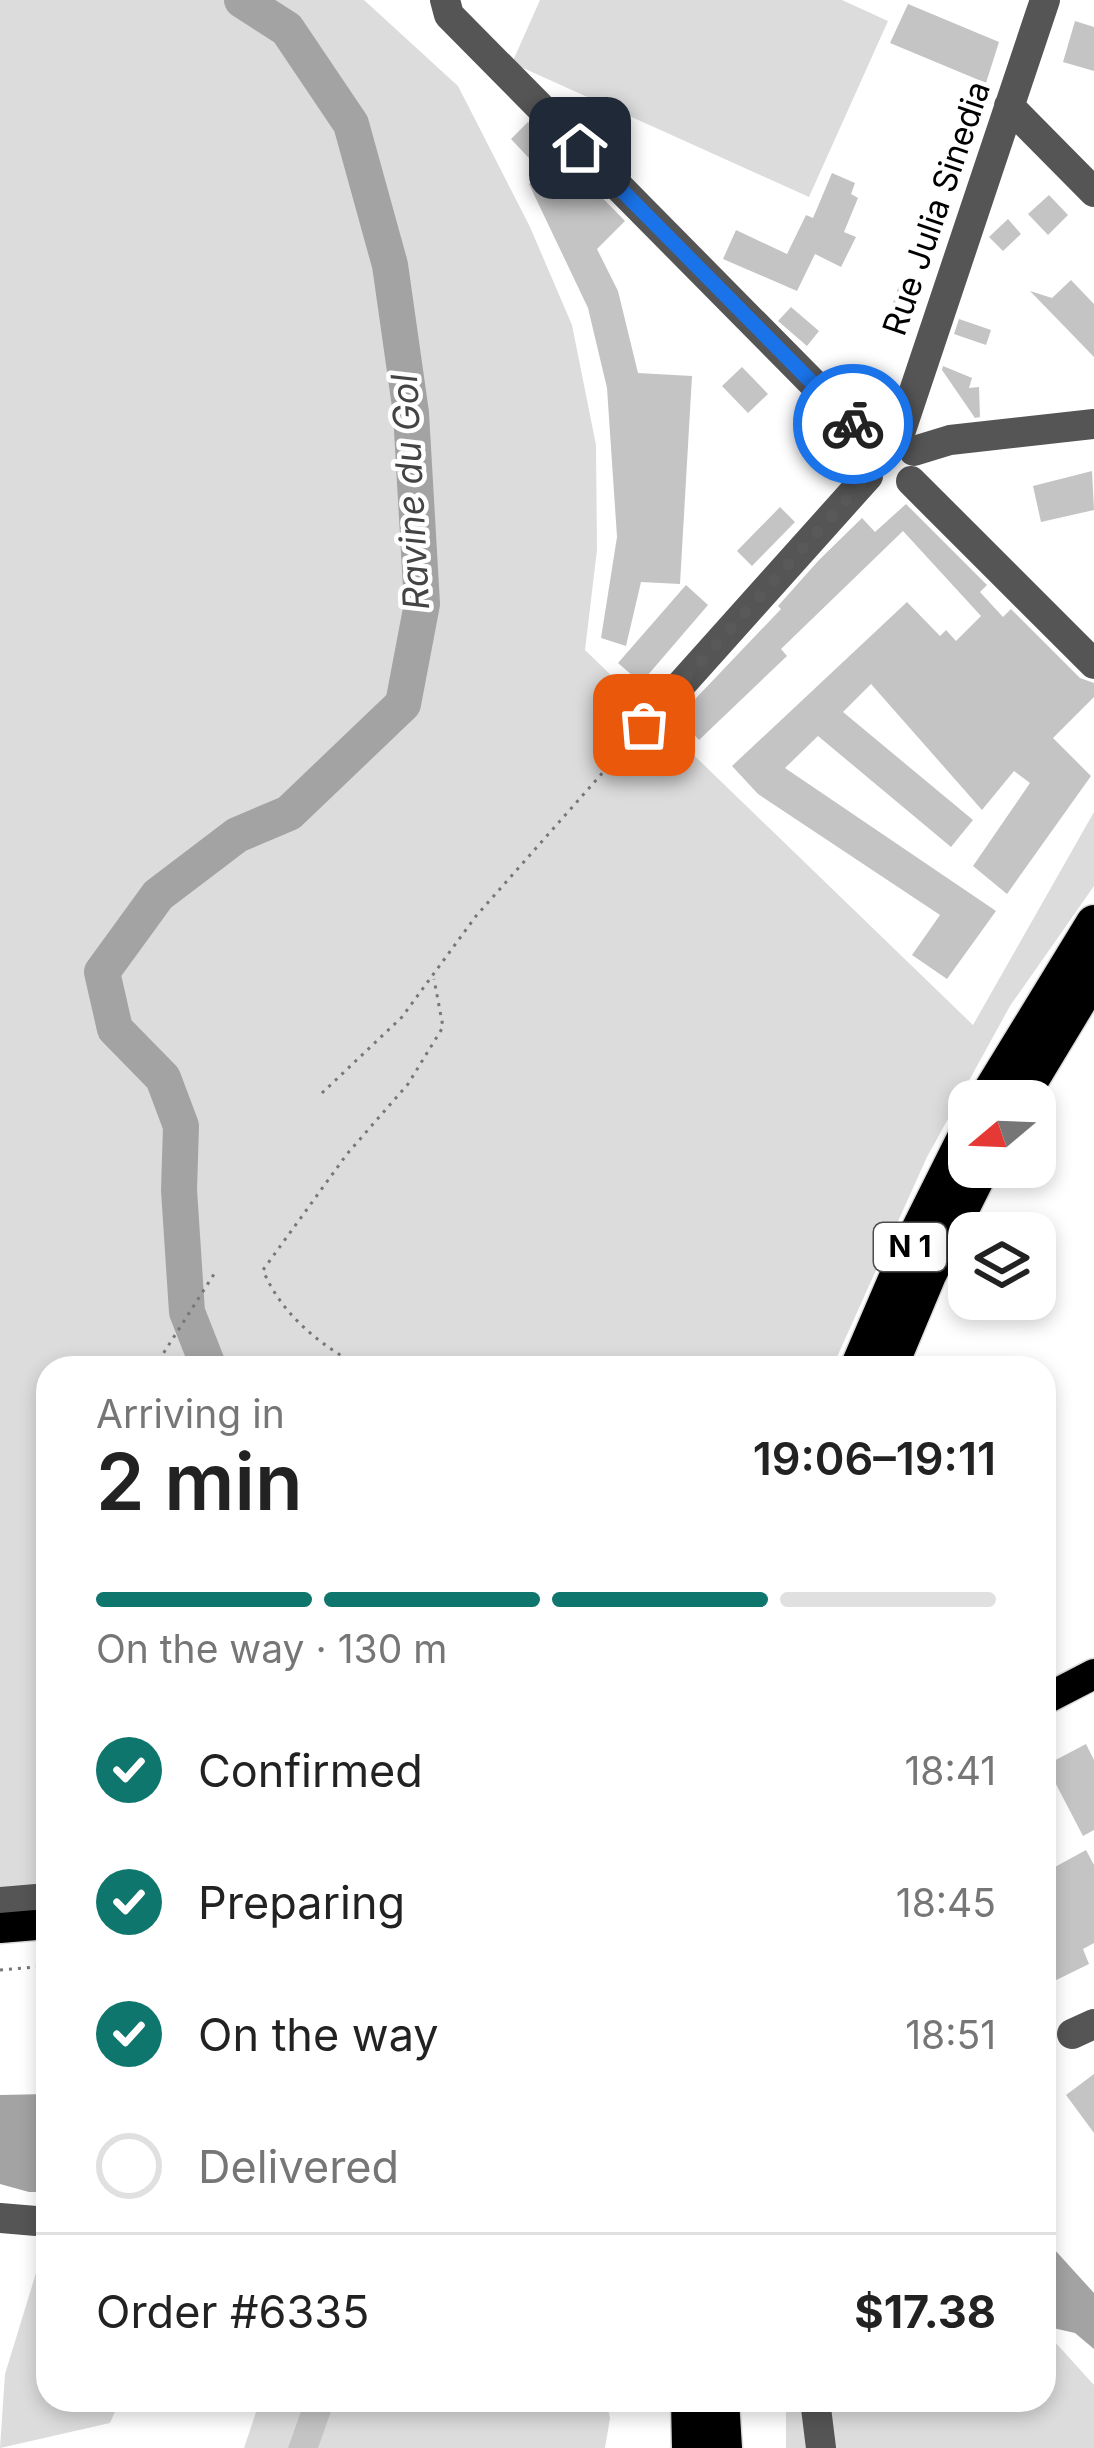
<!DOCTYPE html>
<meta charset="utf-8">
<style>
body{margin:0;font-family:Inter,sans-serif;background:#f6f6f6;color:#222;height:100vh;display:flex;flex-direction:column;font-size:45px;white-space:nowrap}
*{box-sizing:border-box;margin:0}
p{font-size:39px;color:#767676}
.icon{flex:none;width:66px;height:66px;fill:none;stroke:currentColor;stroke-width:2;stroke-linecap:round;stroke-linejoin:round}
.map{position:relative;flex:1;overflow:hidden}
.details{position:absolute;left:36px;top:1356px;width:1020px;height:1056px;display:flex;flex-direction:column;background:#fff;border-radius:36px;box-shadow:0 6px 18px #0003}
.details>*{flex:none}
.needle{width:78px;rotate:251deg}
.tools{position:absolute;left:948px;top:1080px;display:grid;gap:24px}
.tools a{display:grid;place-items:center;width:108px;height:108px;border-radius:24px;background:#fff;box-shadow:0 6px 18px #0003;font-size:60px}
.pin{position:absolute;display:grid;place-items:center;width:102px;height:102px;color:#fff;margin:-51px;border-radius:24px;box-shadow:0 6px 18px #0006}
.courier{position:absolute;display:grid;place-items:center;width:120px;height:120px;margin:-60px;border:9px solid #1a73e8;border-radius:50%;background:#fff;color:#222;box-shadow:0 3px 15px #0007}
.overview em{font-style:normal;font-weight:600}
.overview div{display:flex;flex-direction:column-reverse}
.overview{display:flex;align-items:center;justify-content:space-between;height:204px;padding:0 60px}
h1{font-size:78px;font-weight:600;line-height:90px}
.bar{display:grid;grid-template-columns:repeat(4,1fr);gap:18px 12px;align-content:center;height:144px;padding:0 60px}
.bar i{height:15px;border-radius:9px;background:#e0e0e0}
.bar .selected{background:#0f766e}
.bar p{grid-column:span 4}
.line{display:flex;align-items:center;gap:30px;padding:0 60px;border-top:3px solid #e0e0e0}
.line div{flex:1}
ol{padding:0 60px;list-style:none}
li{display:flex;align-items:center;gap:36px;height:132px}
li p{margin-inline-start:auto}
li .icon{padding:12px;border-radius:50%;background:#0f766e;color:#fff;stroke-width:4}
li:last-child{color:#767676}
li i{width:66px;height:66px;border:6px solid #e0e0e0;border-radius:50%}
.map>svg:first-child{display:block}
.green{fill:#dcdcdc}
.water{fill:#a3a3a3}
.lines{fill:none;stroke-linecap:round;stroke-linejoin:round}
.river{stroke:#a3a3a3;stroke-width:36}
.building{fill:#c4c4c4}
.major-casing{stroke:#dbdbdb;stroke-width:33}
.highway-casing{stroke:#dbdbdb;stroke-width:39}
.path{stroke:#777;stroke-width:3;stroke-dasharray:3 6;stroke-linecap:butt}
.minor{stroke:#555;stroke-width:30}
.major{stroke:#000;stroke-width:30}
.highway{stroke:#000;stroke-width:36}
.done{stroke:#595959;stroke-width:12;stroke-dasharray:0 21.6}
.route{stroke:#1a73e8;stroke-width:15}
.labels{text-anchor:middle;stroke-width:9;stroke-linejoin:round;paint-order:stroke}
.shield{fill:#fff;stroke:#4c4c4c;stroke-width:3}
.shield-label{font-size:30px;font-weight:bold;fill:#000}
.street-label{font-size:33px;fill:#000;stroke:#fff}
.water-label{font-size:36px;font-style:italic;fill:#444;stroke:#fff}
</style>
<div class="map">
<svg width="1094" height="2448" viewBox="0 0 1094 2448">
<rect width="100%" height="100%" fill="#fff"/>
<path class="green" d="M0 0H364L458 86 530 227 572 325 596 445 597 550 585 650 973 1025 1094 812V886L1010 1006 927 1157 832 1368H48V1890L0 1894Z
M540 0H842L888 21 809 197 512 63Z
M44 2247H48V2400H120L110 2423 0 2448 5 2374Z
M1044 2330 1094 2385V2448H786V2400H1044Z
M260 2400H606L610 2418 605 2448H244Z"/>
<path class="water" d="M48 2094V2192H29L0 2184V2095Z
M1044 2238 1094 2293V2349L1075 2333 1044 2326Z"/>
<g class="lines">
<path class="river" d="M209 1368 187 1312 179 1190 181 1126 163 1078 115 1029 102 972 158 895 237 835 289 813 403 704 422 604 411 413 390 265 351 124 287 29 242 0"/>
</g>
<path class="building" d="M908 4 999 42 986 83 890 43Z
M1075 21 1094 27V71L1063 62Z
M528 122 625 221 597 249 618 291 638 373 692 376 680 584 641 582 626 646 601 638 617 537 607 388 588 308 529 184 543 173 511 139Z
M832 173 855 183 851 194 858 198 844 232 856 237 841 267 815 254 797 291 723 259 736 230 787 254 806 215 813 218Z
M1049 195 1068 215 1048 235 1028 214Z
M1008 219 1021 234 1003 251 989 237Z
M1071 280 1094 304V357L1030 291 1052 298Z
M900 282 918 288 904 330 886 324Z
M791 307 819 331 807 346 778 321Z
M959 319 991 330 986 345 954 334Z
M943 366 972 378 969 388 979 387 980 417 975 418 942 370Z
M742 367 768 394 748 413 722 386Z
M1092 471 1094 510 1041 522 1033 486Z
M906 504 987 585 980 592 1003 617 1011 609 1080 678 1094 683V697L1053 738 1091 776 1007 894 973 866 1030 783 1014 771 982 810 871 684 843 712 973 820 951 847 818 736 785 768 996 911 947 979 912 955 940 915 758 794 732 766 907 602 940 636 946 630 956 641 981 616 903 531 781 649 787 656 699 740 678 717 781 609 778 606 819 560 862 518 875 532Z
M780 507 795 522 752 566 737 551Z
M686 585 708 605 641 683 618 663Z
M1086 1744 1094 1760V1830L1083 1836 1046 1765Z
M1086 1850 1094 1865V1943L1083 1949 1089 1964 1044 1986V1873Z
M1094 2074V2133L1066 2095Z
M305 2400H335L318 2448H288Z"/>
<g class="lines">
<defs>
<path id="major" d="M1044 1700 1094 1674
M0 1928 48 1924"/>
<path id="highway" d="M985 1101 1094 923
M1018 1101 1094 975
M858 1368 907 1254 969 1130
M889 1368 928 1275 982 1167
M689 2400 690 2448
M721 2400 724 2448"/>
</defs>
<use href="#major" class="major-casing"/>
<use href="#highway" class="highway-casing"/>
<path class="path" d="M322 1093 402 1017 476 916 629 743
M154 1368 216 1271
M364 1368C321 1347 281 1314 263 1270L347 1154 408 1084 443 1027 434 979
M0 1970 48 1966"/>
<path class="minor" d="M445 0 449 15 873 444
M1009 106 1094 192
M898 439 1045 0
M914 451 950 440 1094 424
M911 481 1094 664
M644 726 868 476
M0 1902 48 1898
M1072 2034 1094 2024
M0 2218 48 2222
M815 2400 821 2448"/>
<use href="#major" class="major"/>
<use href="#highway" class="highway"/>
</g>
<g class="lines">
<path class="done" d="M644 725 868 476 867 453 873 444 853 424"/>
<path class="route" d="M580 148 853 424"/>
</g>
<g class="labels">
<rect class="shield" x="874" y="1223" width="72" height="48" rx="9"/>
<g class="shield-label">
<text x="910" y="1257">N 1</text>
</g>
<g class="street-label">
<text transform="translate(936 208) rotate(-71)" y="12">Rue Julia Sinedia</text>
</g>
<g class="water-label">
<text transform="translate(410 492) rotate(-93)" y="13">Ravine du Gol</text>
</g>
</g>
</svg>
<div class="tools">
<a><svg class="needle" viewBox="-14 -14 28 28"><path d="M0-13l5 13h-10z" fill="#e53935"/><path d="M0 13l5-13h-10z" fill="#767676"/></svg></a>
<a><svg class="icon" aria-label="layers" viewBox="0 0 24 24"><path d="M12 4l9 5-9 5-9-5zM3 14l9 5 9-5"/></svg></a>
</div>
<div class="pin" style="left:644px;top:725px;background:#ea580c"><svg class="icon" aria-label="bag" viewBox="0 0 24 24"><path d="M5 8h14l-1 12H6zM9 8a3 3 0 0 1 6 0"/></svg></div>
<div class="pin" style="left:580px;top:148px;background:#1f2937"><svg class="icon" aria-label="home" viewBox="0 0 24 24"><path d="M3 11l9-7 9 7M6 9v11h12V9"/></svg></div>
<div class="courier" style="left:853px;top:424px"><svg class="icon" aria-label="bike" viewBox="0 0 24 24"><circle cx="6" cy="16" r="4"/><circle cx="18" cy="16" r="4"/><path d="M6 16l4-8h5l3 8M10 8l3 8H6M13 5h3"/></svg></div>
<section class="details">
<div class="overview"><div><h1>2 min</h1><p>Arriving in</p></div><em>19:06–19:11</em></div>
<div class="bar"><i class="selected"></i><i class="selected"></i><i class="selected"></i><i></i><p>On the way · 130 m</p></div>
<ol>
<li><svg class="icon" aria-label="check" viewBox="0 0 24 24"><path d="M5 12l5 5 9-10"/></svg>Confirmed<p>18:41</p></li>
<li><svg class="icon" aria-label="check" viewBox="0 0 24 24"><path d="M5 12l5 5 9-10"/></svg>Preparing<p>18:45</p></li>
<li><svg class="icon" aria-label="check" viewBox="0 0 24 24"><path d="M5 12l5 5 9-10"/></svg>On the way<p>18:51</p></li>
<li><i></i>Delivered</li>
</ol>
<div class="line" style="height:156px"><div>Order #6335</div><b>$17.38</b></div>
</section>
</div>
